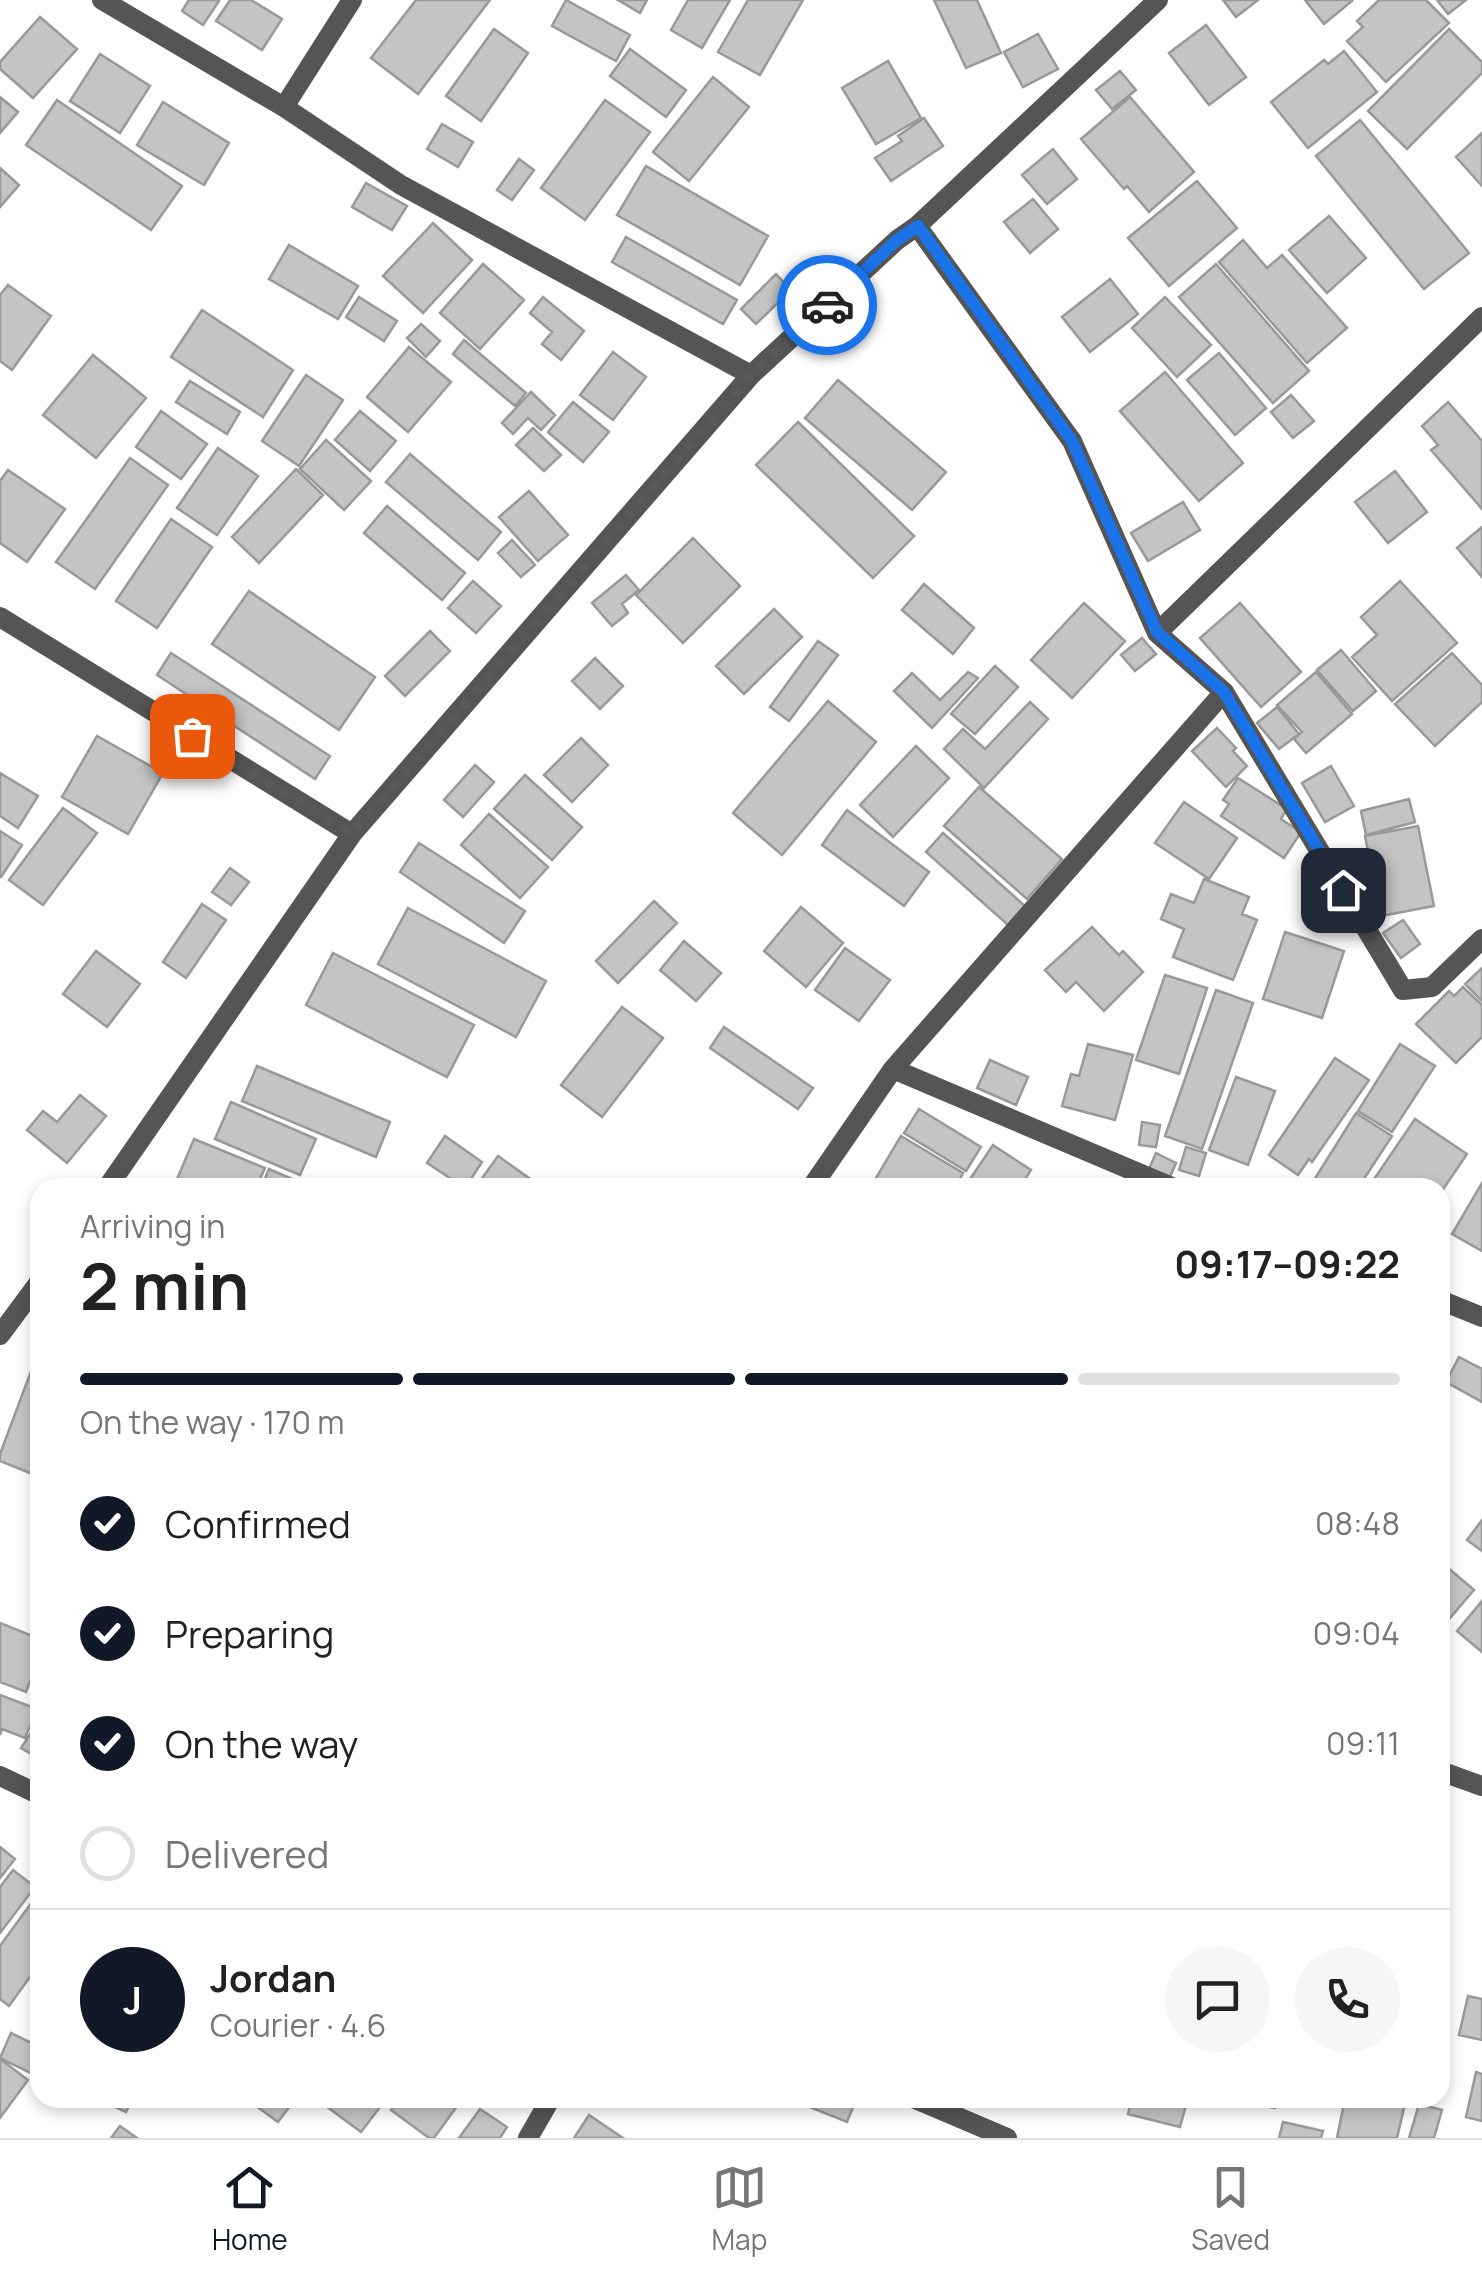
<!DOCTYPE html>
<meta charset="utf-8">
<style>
body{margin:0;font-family:Manrope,sans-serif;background:#f6f6f6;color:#222;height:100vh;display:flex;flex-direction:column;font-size:38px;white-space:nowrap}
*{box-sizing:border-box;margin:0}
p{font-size:32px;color:#767676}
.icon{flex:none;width:55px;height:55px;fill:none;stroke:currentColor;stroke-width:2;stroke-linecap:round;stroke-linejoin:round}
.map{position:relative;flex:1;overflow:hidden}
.sheet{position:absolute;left:30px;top:1178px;width:1420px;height:930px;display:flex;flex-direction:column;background:#fff;border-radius:30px;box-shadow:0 5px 15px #0003}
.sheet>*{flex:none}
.pin{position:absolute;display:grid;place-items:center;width:85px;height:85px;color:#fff;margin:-42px;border-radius:20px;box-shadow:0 5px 15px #0006}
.courier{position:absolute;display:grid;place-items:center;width:100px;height:100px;margin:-50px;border:8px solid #1a73e8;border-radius:50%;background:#fff;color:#222;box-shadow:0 2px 12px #0007}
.head em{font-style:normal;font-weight:700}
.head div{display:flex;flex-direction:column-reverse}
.head{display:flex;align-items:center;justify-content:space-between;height:170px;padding:0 50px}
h1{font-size:65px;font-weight:700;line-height:75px}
.bar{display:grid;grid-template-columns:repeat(4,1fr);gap:15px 10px;align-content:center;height:120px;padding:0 50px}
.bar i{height:12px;border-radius:8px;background:#e0e0e0}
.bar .selected{background:#111827}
.bar p{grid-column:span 4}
.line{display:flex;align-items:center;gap:25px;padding:0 50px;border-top:2px solid #e0e0e0}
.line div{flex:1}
.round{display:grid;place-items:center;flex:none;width:105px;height:105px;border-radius:52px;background:#f6f6f6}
ol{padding:0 50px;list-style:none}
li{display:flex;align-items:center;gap:30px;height:110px}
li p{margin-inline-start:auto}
li .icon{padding:10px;border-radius:50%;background:#111827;color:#fff;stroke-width:4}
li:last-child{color:#767676}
li i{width:55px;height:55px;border:5px solid #e0e0e0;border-radius:50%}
.menu{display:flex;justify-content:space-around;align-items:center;height:140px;border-top:2px solid #e0e0e0;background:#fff;font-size:28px;color:#767676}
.menu a{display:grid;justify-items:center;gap:5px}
.menu .selected{color:#111827}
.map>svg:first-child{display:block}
.building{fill:#c4c4c4;stroke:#999;stroke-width:2.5}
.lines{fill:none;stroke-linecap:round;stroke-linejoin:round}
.minor{stroke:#555;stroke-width:20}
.done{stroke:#595959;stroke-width:10;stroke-dasharray:0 18}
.route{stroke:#1a73e8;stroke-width:12}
</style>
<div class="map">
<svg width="1482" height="2138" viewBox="0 0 1482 2138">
<rect width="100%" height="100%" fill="#fff"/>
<path class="building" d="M189 0H218L219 1 203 25 182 11Z
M230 0H251L282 19 262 50 216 21Z
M416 0H490L418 94 371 58Z
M566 0 630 35 616 61 552 26Z
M618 0H647L640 13Z
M688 0H730L702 48 671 30Z
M748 0H803L760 75 718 52Z
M934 0H977L1001 53 966 68Z
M1223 0H1258L1236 17Z
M1305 0H1351L1352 1 1324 24Z
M1379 0H1426L1449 23 1386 82 1347 41 1363 27 1357 21Z
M1437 0H1466L1448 14Z
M40 17 77 49 33 98 0 69V62Z
M1206 25 1246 77 1209 105 1169 53Z
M494 29 528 53 481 121 446 96Z
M1449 29 1482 62V73L1407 149 1368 111Z
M1038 34 1058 69 1023 87 1004 52Z
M630 49 686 90 666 117 610 76Z
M1344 51 1377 92 1308 148 1271 102 1324 60 1328 64Z
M100 54 150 86 120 133 70 101Z
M888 61 921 118 876 144 842 88Z
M1120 71 1136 90 1112 109 1096 90Z
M713 77 749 107 689 181 653 152Z
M0 97 18 112 0 133Z
M1130 97 1194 172 1149 212 1127 186 1124 189 1081 139Z
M57 100 182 186 151 230 26 145Z
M605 100 650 132 585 220 541 188Z
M163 102 229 143 204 185 137 145Z
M924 118 943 146 891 181 875 158 902 141 898 136Z
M1360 120 1469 253 1424 289 1316 156Z
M442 124 473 142 458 167 427 149Z
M1482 133V186L1456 157Z
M1053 149 1077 179 1047 204 1022 175Z
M519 159 534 170 512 200 497 190Z
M646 166 768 236 740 285 617 215Z
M0 168 19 185 0 207Z
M1197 181 1237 228 1169 286 1128 238Z
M366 183 407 206 392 230 352 207Z
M1033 199 1058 229 1030 253 1004 222Z
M1329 216 1366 258 1327 293 1289 250Z
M433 223 472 260 423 313 383 276Z
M626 237 737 300 723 324 612 262Z
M1243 240 1267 268 1282 255 1347 328 1307 363 1219 262Z
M289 245 358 286 338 319 269 279Z
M483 264 524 300 480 349 440 313Z
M1216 264 1309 371 1273 403 1179 297Z
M776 274 791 290 756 324 741 309Z
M1110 279 1138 314 1090 352 1062 317Z
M8 285 51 316 12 370 0 361V295Z
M359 297 397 321 384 341 346 317Z
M543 297 584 331 561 360 542 344 552 332 530 313Z
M1165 297 1211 345 1177 377 1132 328Z
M202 310 293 370 263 417 171 357Z
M421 324 440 341 426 357 407 338Z
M464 340 526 393 515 406 453 354Z
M409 347 451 382 408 432 367 397Z
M613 352 646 377 613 420 580 395Z
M1219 353 1266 408 1235 435 1187 380Z
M93 355 146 398 96 458 43 415Z
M1165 372 1243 463 1199 501 1120 411Z
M306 375 343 400 299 466 262 441Z
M838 380 946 472 912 510 805 418Z
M190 381 240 412 227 434 176 402Z
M531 392 555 415 541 430 528 418 513 434 502 423Z
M1291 395 1314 421 1293 438 1271 412Z
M573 402 609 432 583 462 548 432Z
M1448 402 1482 441V509L1431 450 1438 445 1422 426Z
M161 411 207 444 181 479 136 447Z
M360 411 396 441 370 471 335 440Z
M798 422 914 536 873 578 756 465Z
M533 428 561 455 544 471 516 445Z
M326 440 371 481 344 510 300 469Z
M218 448 258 476 217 535 177 508Z
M410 454 501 532 478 560 386 482Z
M130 458 168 485 95 589 56 562Z
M296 469 323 495 259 563 232 537Z
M8 470 65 509 27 562 0 543V481Z
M1395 471 1427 512 1388 543 1355 502Z
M529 491 568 535 538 561 499 517Z
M1183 502 1200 530 1148 561 1131 533Z
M387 506 465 573 442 600 364 533Z
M171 519 212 547 157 628 116 601Z
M1482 527V577L1457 548Z
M693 538 740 586 683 643 636 595Z
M512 540 535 565 521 577 498 553Z
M626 575 639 590 622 604 628 613 612 626 592 603Z
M473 581 501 606 476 633 448 608Z
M1400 581 1457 643 1392 701 1352 657 1377 635 1361 617Z
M924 584 974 628 953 654 902 610Z
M249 591 375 677 339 730 212 644Z
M1084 603 1125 641 1072 698 1031 660Z
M1240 603 1301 672 1261 707 1200 638Z
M774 609 802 637 744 694 716 666Z
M430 631 450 651 405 696 385 676Z
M1142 638 1156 654 1135 671 1121 655Z
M818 641 838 655 789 721 770 707Z
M1341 650 1376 691 1353 711 1317 670Z
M171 653 330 756 315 779 157 675Z
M1452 653 1482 685V702L1435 746 1395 704Z
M595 658 623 686 600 709 572 681Z
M995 666 1018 687 975 734 951 714Z
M968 672 978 678 932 728 894 691 912 673 940 700Z
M1316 672 1352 714 1306 753 1294 739 1302 732 1277 705Z
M828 701 876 742 782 855 733 813Z
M1030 702 1048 719 984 788 944 749 963 729 985 749Z
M1277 707 1299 734 1279 749 1257 723Z
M1217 728 1236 748 1233 751 1247 766 1226 787 1192 751Z
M97 736 163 773 128 834 62 797Z
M581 738 608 765 572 802 544 775Z
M916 746 949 778 893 837 860 805Z
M475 765 494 782 463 817 444 800Z
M1331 766 1354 806 1325 822 1302 783Z
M0 773 38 796 18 828 0 816Z
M525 775 582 827 552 860 494 809Z
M1238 778 1287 809 1281 819 1301 832 1284 858 1221 816 1229 804 1223 800Z
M979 787 1062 859 1027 899 944 826Z
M1409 799 1415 822 1366 835 1361 811Z
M1184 802 1237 838 1209 879 1155 843Z
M63 808 97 833 43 905 9 880Z
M847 810 929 872 904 906 822 845Z
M489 814 548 867 520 898 461 845Z
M1418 826 1434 906 1381 916 1365 836Z
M0 831 22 845 1 877H0Z
M943 833 1025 906 1008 925 926 852Z
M419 843 525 911 504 943 400 872Z
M230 868 249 882 231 905 212 892Z
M1204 879 1249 897 1242 914 1257 920 1233 980 1173 957 1184 929 1161 919 1171 894 1194 903Z
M654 901 677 923 618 983 596 961Z
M202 904 226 920 186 978 163 962Z
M801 907 843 943 806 987 764 951Z
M408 908 546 981 516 1037 378 964Z
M1403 920 1420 944 1401 958 1383 933Z
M1092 927 1119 955 1123 951 1143 972 1104 1011 1076 982 1066 992 1045 970Z
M1285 932 1344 951 1322 1018 1263 999Z
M684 941 721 973 696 1001 660 970Z
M845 948 890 980 859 1021 815 990Z
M96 951 140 984 107 1027 63 994Z
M333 953 474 1025 447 1077 306 1005Z
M1482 968V1001L1465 984Z
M1165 975 1207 988 1179 1074 1136 1060Z
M1463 987 1482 1005V1037L1456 1063 1416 1024 1449 991 1454 996Z
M1216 990 1253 1003 1202 1149 1165 1136Z
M622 1007 663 1038 602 1117 561 1085Z
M724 1027 813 1088 798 1109 710 1048Z
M1088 1044 1133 1055 1115 1120 1062 1106 1071 1074 1079 1076Z
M1400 1044 1435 1066 1392 1132 1358 1111Z
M1335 1058 1369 1080 1312 1162 1309 1159 1298 1175 1269 1155Z
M990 1060 1028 1077 1016 1105 977 1088Z
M257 1066 390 1122 376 1157 242 1101Z
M1236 1077 1275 1091 1248 1165 1209 1150Z
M80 1095 106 1116 67 1163 27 1130 43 1111 57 1122Z
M231 1102 316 1139 300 1175 215 1139Z
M919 1109 981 1147 966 1171 904 1133Z
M1356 1113 1392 1136 1358 1188H1309Z
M1415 1119 1467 1154 1440 1194V1188H1368Z
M1142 1122 1160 1125 1156 1147 1139 1145Z
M445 1136 482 1162 465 1188 427 1163Z
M901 1136 963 1173 955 1188H870Z
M194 1139 265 1168 256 1188H183L175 1184Z
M993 1145 1031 1170 1020 1188H964Z
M1186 1147 1206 1153 1199 1176 1179 1170Z
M1156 1153 1176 1163 1169 1179 1149 1169Z
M498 1156 543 1188H475Z
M269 1169 313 1188H261Z
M1482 1183V1251L1452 1234Z
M1459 1357 1482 1369V1402L1446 1382Z
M33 1366 40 1369V1447L30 1473 0 1461V1454Z
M1482 1520V1551L1467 1540Z
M1440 1561 1474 1590 1444 1625 1440 1622Z
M1482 1601V1652L1457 1631Z
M0 1623 40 1639V1656L26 1692 0 1682Z
M0 1695 37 1709 25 1738 2 1729 0 1735Z
M36 1725 40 1727V1748L35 1756 21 1748Z
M1440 1827 1448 1828 1440 1874Z
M0 1847 15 1859 0 1878Z
M13 1870 35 1887 0 1933V1887Z
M40 1891V1963L9 2006 0 1999V1946Z
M1468 1996 1482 1999V2040L1459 2035Z
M11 2033 40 2047V2060L33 2074 0 2058Z
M0 2059 28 2080 0 2118Z
M1476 2072 1482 2074V2121L1466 2117Z
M96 2098H133L126 2112Z
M263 2098H296L278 2122 256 2106Z
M315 2098H387L361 2132Z
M400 2098H463L434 2138H429L391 2110Z
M799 2098H849L856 2100 847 2122 797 2102Z
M1132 2098H1188L1180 2127 1128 2114Z
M1229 2098H1277L1275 2108Z
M1345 2098H1373L1405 2104 1397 2138H1337Z
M1419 2104 1442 2110 1434 2138H1409Z
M480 2109 507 2127 500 2138H459Z
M589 2115 623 2138H574Z
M1283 2122 1323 2131 1321 2138H1279Z
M120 2126 137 2138H111Z"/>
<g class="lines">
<path class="minor" d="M102 0 284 107 401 185 751 375
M284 107 352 0
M917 226 1072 441 1157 633 1224 692 1403 990 1432 987 1482 939
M0 617 352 834
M1157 633 1482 317
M893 1069 1224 692
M107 1188 352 834 751 375 897 240 917 226 1158 0
M811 1188 893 1069 1174 1188
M1440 1300 1482 1317
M0 1335 40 1281
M1440 1771 1482 1786
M0 1776 40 1795
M913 2098 1007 2138
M528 2138 551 2098"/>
</g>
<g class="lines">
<path class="done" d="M192 736 352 834 751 375 827 305"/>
<path class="route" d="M827 305 897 240 918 226 1072 441 1157 632 1224 692 1343 890"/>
</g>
</svg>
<div class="pin" style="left:192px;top:736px;background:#ea580c"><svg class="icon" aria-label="bag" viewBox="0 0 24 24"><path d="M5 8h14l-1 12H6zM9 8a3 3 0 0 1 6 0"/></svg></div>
<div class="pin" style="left:1343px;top:890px;background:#1f2937"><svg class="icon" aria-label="home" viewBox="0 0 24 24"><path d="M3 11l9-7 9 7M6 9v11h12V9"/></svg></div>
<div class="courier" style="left:827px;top:305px"><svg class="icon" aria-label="car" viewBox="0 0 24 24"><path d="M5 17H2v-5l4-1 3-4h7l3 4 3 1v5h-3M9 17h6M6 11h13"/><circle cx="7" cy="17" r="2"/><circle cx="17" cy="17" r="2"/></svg></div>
<section class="sheet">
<div class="head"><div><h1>2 min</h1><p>Arriving in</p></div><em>09:17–09:22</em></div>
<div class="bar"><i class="selected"></i><i class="selected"></i><i class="selected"></i><i></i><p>On the way · 170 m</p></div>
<ol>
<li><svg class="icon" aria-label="check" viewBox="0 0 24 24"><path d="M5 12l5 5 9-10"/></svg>Confirmed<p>08:48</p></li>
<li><svg class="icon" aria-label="check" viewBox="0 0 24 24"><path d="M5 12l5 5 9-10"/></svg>Preparing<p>09:04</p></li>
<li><svg class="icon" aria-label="check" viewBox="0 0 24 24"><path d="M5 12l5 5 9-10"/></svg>On the way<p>09:11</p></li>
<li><i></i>Delivered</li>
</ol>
<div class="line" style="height:180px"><b class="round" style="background:#111827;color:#fff">J</b><div><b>Jordan</b><p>Courier · 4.6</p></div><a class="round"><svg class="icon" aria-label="chat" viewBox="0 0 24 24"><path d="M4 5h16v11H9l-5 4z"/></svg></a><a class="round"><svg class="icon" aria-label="phone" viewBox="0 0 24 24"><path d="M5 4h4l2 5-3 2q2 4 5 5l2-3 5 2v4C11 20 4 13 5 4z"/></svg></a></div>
</section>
</div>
<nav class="menu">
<a class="selected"><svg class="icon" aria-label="home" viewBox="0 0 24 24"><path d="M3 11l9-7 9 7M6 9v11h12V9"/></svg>Home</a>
<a><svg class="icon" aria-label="map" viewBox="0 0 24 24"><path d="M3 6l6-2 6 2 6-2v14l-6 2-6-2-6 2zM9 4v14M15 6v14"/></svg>Map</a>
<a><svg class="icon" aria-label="saved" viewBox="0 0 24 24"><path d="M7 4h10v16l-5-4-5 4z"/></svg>Saved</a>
</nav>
